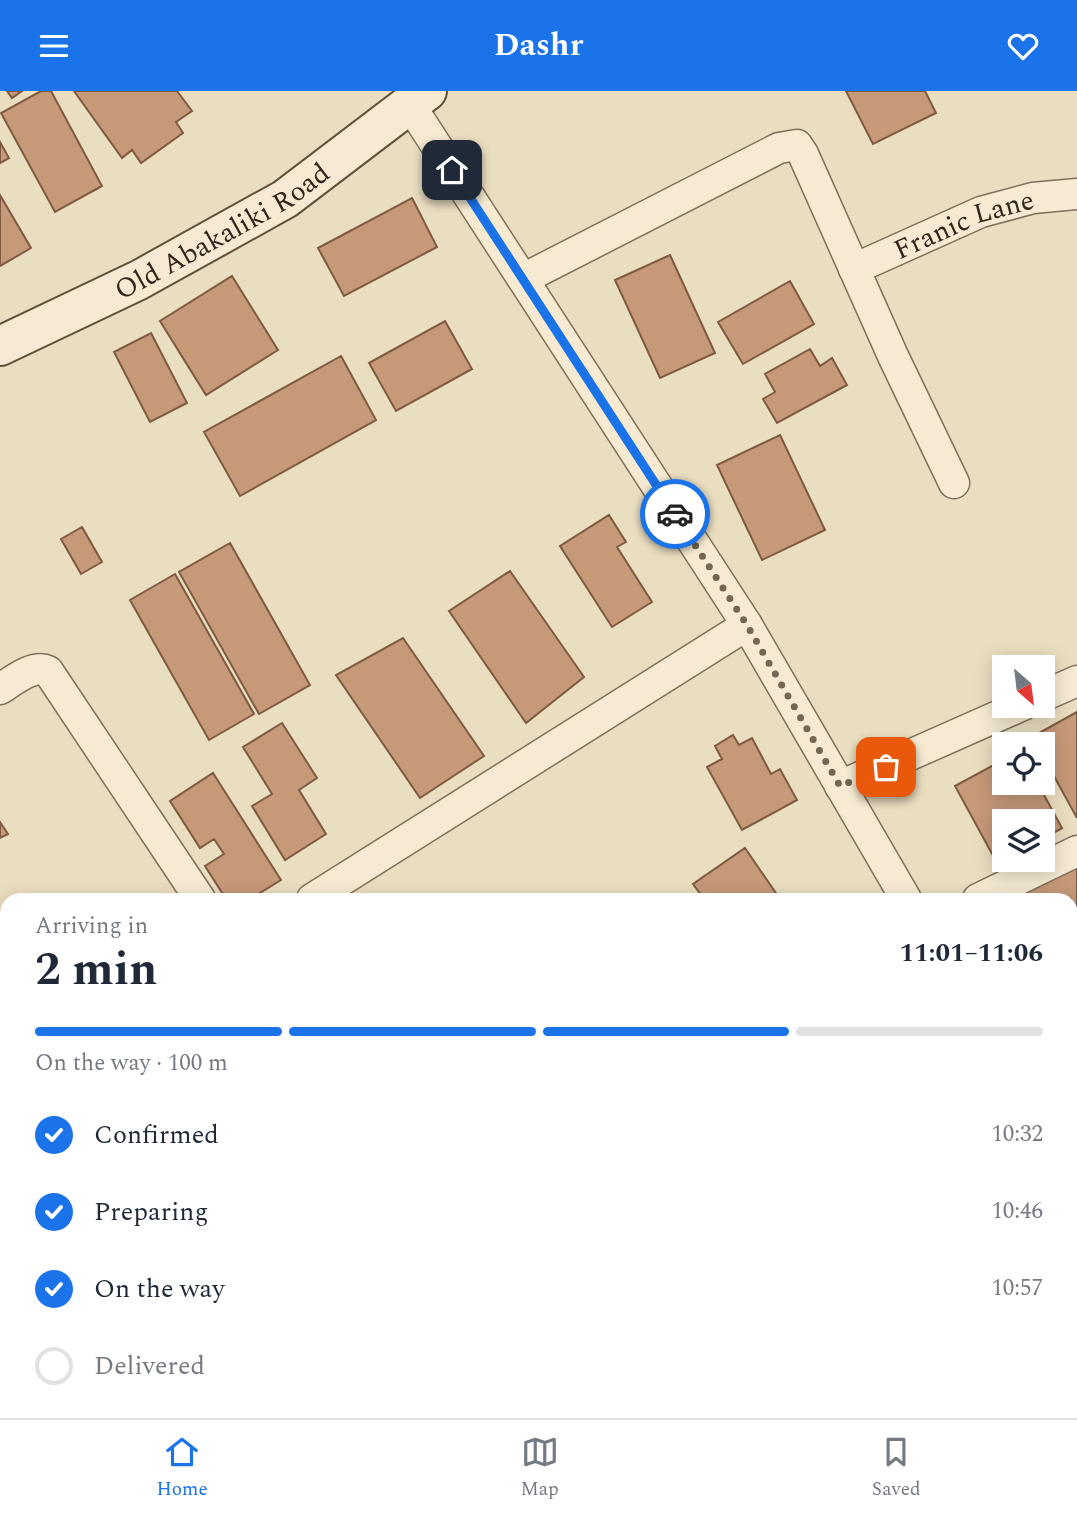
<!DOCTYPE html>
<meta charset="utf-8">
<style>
body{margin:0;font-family:Spectral,serif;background:#f6f6f7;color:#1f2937;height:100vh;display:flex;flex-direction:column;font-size:26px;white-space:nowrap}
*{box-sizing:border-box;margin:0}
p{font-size:23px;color:#747a83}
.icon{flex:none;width:38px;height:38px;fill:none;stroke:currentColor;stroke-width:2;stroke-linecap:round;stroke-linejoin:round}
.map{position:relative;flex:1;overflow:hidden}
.drawer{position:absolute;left:0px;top:802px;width:1078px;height:527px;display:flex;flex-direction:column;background:#fff;border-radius:21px 21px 0 0;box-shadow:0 4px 18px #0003}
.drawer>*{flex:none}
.needle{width:46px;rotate:152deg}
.buttons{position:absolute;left:992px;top:564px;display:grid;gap:14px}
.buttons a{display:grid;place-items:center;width:63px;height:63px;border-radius:0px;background:#fff;box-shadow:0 4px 18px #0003;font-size:35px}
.pin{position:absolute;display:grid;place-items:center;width:60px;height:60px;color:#fff;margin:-30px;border-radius:14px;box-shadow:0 4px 10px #0006}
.courier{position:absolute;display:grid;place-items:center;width:70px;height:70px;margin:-35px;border:5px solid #1a73e8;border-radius:50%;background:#fff;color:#222;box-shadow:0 2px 9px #0007}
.summary em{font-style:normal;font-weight:700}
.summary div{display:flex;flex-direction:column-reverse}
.summary{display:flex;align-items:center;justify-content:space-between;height:119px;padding:0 35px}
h1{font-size:46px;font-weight:700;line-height:52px}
.bar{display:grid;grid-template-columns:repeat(4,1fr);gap:10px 7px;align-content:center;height:84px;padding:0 35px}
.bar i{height:9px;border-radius:5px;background:#e0e1e3}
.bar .selected{background:#1a73e8}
.bar p{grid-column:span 4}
ol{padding:0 35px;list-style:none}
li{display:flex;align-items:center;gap:21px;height:77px}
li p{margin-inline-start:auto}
li .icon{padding:7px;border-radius:50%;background:#1a73e8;color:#fff;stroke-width:4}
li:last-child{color:#747a83}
li i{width:38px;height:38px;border:4px solid #e0e1e3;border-radius:50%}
header{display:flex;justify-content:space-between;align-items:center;height:91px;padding:0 35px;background:#1a73e8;color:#fff;font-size:32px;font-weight:700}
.menu{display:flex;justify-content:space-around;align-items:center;height:98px;border-top:2px solid #e0e1e3;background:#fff;font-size:19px;color:#747a83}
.menu a{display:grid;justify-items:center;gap:4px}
.menu .selected{color:#1a73e8}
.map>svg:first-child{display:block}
.building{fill:#c69978;stroke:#7f5a41;stroke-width:2}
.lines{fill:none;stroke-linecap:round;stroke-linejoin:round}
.minor-casing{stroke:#816f59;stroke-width:33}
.secondary-casing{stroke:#63503c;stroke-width:42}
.minor{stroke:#f6ebd2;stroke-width:30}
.secondary{stroke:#f6ebd2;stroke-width:38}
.done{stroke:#726755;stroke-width:7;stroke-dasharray:0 12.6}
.route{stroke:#1a73e8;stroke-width:9}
.labels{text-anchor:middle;stroke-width:7;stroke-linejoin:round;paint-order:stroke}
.street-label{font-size:28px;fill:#32271c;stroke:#f2e8ce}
</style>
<header><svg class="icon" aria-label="menu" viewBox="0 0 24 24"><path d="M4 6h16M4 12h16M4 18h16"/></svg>Dashr<svg class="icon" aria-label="heart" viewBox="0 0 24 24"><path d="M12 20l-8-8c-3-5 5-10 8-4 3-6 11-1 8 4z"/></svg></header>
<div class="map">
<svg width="1077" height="1327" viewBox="0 0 1077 1327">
<rect width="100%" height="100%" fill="#eadec0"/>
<path class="building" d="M7 0H22L12 7Z
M41 0H51L102 95 55 121 1 22Z
M74 0H177L192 20 176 31 183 42 141 72 132 59 122 67Z
M846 0H925L936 22 873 53Z
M0 51 9 67 0 72Z
M0 104 31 157 0 175Z
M412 107 437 156 344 205 318 157Z
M670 164 715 262 660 287 615 189Z
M232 185 278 259 206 304 160 230Z
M790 190 814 233 743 273 718 231Z
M445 230 472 278 396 320 369 272Z
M151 242 187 312 150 331 114 261Z
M810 258 820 275 832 267 847 294 777 332 763 308 775 301 765 283Z
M341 265 376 329 240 405 204 341Z
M780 344 825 439 762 469 717 374Z
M609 424 626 451 617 456 652 511 612 536 560 455Z
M82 436 102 471 81 483 61 448Z
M230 452 310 594 259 623 179 481Z
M510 480 584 586 526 632 449 520Z
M175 483 254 623 209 649 130 509Z
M403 547 484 665 420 707 336 584Z
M1077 621V727L1043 665V653H1036L1032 646Z
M282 632 317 687 299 699 326 743 285 769 252 715 272 703 243 656Z
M733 644 739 654 752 647 771 683 780 678 797 709 742 739 707 676 722 668 715 655Z
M1003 669 1004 691H1037L1062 737 1043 748V730H1004L1005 768 997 772 955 695Z
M213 682 281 789 250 808H226L205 775 224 763 214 748 200 757 170 710Z
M0 731 8 743 0 747Z
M745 757 780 808H704L693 793Z
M1077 771V891H1076L1071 882V808H1030L1024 797Z
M7 872V902L4 904 0 898V877Z
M7 1000V1020L0 1009V1005Z
M7 1028V1049L0 1038V1032Z
M1077 1212V1248L1071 1239V1216Z
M1077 1283V1327H1051L1047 1321H1071V1288Z
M67 1321H109L113 1327H59Z
M128 1321H200L204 1327H132Z
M402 1321H462L463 1326 405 1327Z
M972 1321H996L1000 1327H975Z"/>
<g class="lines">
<defs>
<g id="minor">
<path d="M410 14 747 534 906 808"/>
<path id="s1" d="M854 178 981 121 1033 107 1077 103"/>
<path d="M523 188 779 57 797 54 803 63 893 265 954 392"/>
<path d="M0 598C13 590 33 573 48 580L200 808"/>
<path d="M1043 605 1077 590"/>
<path d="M840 695 1023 614"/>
<path d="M312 808 747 534"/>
<path d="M978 808 1077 760"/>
<path d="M1071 1056 1077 1053"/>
<path d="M0 1290 7 1285"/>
<path d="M499 1321 504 1327"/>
<path d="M947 1321 952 1327"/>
<path d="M683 1327 693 1321"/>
</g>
<g id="secondary">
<path id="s2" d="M0 255 139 189 285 108 427 0"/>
</g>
</defs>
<use href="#minor" class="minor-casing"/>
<use href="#secondary" class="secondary-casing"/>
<use href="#minor" class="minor"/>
<use href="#secondary" class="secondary"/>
</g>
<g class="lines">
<path class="done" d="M675 423 747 534 840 695 886 676"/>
<path class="route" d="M452 79 675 423"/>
</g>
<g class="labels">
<g class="street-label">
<text dy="10" stroke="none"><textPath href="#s1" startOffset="119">Franic Lane</textPath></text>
<text dy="10" stroke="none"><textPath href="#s2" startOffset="250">Old Abakaliki Road</textPath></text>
</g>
</g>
</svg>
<div class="buttons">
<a><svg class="needle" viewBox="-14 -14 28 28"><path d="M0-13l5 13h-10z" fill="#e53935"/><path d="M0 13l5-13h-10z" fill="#747a83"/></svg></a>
<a><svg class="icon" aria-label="locate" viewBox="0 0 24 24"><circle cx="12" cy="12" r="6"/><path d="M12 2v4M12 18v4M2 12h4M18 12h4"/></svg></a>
<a><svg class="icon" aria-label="layers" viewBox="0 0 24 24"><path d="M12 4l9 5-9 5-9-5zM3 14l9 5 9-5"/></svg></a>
</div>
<div class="pin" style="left:886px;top:676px;background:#ea580c"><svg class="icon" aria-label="bag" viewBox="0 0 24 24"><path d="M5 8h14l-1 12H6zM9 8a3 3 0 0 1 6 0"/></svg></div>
<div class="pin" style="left:452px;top:79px;background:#1f2937"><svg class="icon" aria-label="home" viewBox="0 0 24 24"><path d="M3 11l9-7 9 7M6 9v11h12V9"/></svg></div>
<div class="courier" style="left:675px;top:423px"><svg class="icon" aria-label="car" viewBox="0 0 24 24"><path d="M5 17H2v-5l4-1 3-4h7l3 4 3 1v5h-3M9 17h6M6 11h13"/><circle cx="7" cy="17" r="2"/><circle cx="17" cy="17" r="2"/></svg></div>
<section class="drawer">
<div class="summary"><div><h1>2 min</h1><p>Arriving in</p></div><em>11:01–11:06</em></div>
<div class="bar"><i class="selected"></i><i class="selected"></i><i class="selected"></i><i></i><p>On the way · 100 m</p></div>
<ol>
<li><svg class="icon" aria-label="check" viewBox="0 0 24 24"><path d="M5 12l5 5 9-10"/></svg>Confirmed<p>10:32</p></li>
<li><svg class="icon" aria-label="check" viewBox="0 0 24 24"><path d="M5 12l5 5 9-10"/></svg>Preparing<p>10:46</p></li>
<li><svg class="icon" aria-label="check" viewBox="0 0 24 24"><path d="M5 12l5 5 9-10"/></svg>On the way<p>10:57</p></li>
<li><i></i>Delivered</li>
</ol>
</section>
</div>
<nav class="menu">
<a class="selected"><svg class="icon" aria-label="home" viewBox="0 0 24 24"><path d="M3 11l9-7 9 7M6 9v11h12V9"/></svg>Home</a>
<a><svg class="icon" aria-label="map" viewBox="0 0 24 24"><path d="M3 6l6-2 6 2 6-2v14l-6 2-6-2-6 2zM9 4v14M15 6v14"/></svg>Map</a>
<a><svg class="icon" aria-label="saved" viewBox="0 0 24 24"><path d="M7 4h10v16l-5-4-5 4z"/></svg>Saved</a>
</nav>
